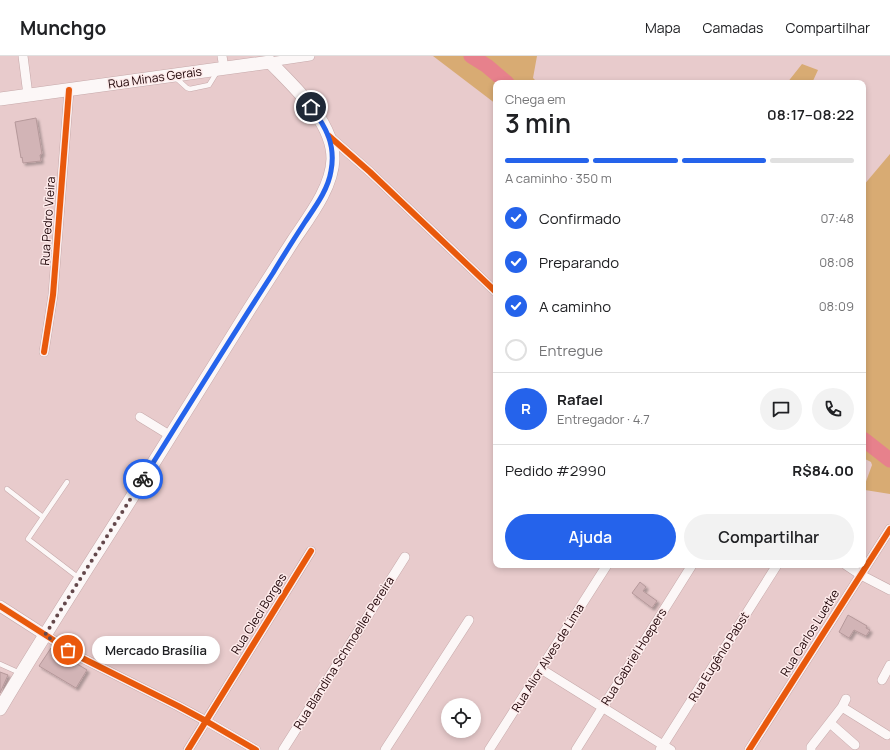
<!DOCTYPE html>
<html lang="pt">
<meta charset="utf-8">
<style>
body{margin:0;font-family:Manrope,sans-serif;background:#f2f2f2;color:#202124;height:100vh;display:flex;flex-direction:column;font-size:15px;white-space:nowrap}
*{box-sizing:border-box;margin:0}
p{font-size:13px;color:#757577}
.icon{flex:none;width:22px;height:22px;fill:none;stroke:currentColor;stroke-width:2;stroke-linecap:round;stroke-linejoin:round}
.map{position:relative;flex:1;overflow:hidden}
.sheet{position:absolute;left:493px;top:24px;width:373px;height:488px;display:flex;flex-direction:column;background:#fff;border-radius:8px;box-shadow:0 2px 6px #0003}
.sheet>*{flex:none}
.controls{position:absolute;left:441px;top:642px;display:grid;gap:8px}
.controls a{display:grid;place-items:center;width:40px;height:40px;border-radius:50%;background:#fff;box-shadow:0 2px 6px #0003;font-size:20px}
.pin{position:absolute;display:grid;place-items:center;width:34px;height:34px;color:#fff;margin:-17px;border:2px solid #fff;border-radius:50%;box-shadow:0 1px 4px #0007}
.courier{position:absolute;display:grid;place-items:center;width:40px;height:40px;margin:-20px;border:3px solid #2563eb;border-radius:50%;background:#fff;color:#222;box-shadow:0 1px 5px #0007}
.bubble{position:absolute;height:28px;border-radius:14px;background:#fff;box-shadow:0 2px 6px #0003;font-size:13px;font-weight:600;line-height:28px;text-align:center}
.overview em{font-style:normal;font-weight:600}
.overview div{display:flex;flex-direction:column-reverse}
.overview{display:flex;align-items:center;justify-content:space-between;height:68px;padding:0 12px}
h1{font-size:26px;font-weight:600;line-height:30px}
.bar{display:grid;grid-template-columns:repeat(4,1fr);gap:6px 4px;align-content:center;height:48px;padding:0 12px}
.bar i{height:5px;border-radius:3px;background:#e0e0e0}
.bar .on{background:#2563eb}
.bar p{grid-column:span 4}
.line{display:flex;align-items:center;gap:10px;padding:0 12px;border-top:1px solid #e0e0e0}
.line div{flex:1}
.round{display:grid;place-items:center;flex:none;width:42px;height:42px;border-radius:21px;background:#f2f2f2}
ol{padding:0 12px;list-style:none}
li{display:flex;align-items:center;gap:12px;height:44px}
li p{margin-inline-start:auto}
li .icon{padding:4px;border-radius:50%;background:#2563eb;color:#fff;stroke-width:4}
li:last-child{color:#757577}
li i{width:22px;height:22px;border:2px solid #e0e0e0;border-radius:50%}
.action{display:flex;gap:8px;margin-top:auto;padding:8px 12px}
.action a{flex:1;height:46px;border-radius:24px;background:#2563eb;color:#fff;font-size:16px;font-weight:600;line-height:46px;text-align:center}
.action a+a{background:#f2f2f2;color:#202124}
header{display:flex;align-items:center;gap:24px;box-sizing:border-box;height:56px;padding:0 20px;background:#fff;border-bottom:1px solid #e0e0e0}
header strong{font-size:19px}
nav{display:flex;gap:22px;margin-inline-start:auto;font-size:14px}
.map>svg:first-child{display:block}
.forest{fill:#d8ab73}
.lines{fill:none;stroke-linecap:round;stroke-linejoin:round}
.river{stroke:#e7818c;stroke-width:15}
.building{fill:#d2b4b6;stroke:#b5989a;filter:url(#shadow)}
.service-casing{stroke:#c6a9aa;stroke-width:5.5}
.minor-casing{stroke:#c6a9aa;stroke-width:10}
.tertiary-casing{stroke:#c6a9aa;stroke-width:12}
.secondary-casing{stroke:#c6a9aa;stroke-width:14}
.service{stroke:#fcf7f7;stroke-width:4.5}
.minor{stroke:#fcf7f7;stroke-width:9}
.tertiary{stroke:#fcf7f7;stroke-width:11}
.secondary{stroke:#fcf7f7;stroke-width:13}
.cycleway-casing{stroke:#fdeaea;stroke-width:8}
.cycleway{stroke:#e8590c;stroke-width:6}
.done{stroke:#64484b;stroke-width:4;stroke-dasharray:0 7.2}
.route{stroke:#2563eb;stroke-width:5}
.labels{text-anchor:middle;stroke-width:3;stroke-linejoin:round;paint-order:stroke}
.street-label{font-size:12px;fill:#1d0205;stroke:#fdeaea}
</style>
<header>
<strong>Munchgo</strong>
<nav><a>Mapa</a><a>Camadas</a><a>Compartilhar</a></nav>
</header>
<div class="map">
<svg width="890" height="694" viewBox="0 0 890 694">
<defs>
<filter id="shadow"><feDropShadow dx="2.5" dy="2.5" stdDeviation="1" flood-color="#0004"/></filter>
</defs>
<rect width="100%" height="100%" fill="#e8cbcc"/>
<path class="forest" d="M433 0H537L533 22 538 27H496V48Z
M802 8 818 14 812 27H787Z
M890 98V438L865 434 864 431 872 409 871 406 863 402V130Z"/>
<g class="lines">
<path class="river" d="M471 0 487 10 507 27
M863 383 890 404"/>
</g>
<path class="building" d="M36 62 42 98 40 99 41 105 23 107 22 101 21 102 15 66Z
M640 526 646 531 643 535 657 545 652 552 632 537Z
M848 559 867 570 866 572 870 574 866 580 854 574 849 582 839 576Z
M51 592 87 614 76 632 39 610Z
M0 616 8 619 0 637Z"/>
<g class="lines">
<defs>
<path id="service" d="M176 22 187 32 190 33 209 29 217 16
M67 426 28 483 79 522
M7 433 43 461
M0 608 20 617"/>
<path id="minor" d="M23 0 28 39
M222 0 224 12
M270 6 310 0
M329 80 370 116 496 236
M44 296 53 239 69 34
M140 361 171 380
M846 509 861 519 890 534
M45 579 80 601 178 650 206 665 256 694
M541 613 671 694
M882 624 890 609
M842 651 887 679
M830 667 855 689
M188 694 311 495
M283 694 405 501
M385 694 469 564
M489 694 607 509
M576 694 692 509
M660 694 777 509
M749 694 890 473
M811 694V691L842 651 846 643"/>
<path id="tertiary" d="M0 550 45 579"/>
<path id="secondary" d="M0 43 270 6C294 31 333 65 333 103 332 132 309 161 293 185 279 207 264 230 250 252 207 321 165 389 122 457 81 522 39 587 0 653"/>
</defs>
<use href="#service" class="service-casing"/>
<use href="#minor" class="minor-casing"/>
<use href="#tertiary" class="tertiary-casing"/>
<use href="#secondary" class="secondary-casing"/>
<use href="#service" class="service"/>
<use href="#minor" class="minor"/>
<use href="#tertiary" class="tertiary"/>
<use href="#secondary" class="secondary"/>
<defs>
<path id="cycleway" d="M329 80 370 116 496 236
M44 296 53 239 69 34
M0 550 80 601 178 650 206 665 256 694
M188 694 311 495
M749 694 890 473"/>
</defs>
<use href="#cycleway" class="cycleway-casing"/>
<use href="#cycleway" class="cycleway"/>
</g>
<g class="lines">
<path class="done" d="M68 594 45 579 143 423"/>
<path class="route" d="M143 423C186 354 229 285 273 217 283 200 294 183 305 166 315 151 328 134 331 115 336 89 326 71 311 51"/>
</g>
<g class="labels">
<g class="street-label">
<text transform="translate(155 22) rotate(-8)" y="4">Rua Minas Gerais</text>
<text transform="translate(48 165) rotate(-86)" y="4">Rua Pedro Vieira</text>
<text transform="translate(259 558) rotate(-58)" y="4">Rua Cleci Borges</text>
<text transform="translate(810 577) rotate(-58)" y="4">Rua Carlos Luetke</text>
<text transform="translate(344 597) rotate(-58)" y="4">Rua Blandina Schmoeller Pereira</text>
<text transform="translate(634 601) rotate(-58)" y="4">Rua Gabriel Hoepers</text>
<text transform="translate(719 601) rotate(-58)" y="4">Rua Eugênio Pabst</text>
<text transform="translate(548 602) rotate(-58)" y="4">Rua Alior Alves de Lima</text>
</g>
</g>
</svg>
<div class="controls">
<a><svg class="icon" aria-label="locate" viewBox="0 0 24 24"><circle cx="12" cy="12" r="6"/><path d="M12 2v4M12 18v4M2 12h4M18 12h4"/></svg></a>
</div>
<div class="pin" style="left:68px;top:594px;background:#ea580c"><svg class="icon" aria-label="bag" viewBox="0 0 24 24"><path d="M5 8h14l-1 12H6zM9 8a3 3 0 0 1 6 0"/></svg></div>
<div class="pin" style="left:311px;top:51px;background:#1f2937"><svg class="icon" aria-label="home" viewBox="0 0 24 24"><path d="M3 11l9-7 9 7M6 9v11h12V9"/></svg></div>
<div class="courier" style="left:143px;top:423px"><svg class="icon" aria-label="bike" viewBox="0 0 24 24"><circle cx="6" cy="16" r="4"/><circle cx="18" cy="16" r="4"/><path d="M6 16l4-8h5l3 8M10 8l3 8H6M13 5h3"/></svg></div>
<div class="bubble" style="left:92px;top:580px;width:128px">Mercado Brasília</div>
<section class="sheet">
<div class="overview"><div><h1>3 min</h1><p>Chega em</p></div><em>08:17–08:22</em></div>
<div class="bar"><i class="on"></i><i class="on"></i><i class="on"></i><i></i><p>A caminho · 350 m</p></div>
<ol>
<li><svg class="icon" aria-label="check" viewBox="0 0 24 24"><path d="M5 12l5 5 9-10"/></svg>Confirmado<p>07:48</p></li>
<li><svg class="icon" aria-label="check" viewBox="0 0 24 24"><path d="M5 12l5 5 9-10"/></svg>Preparando<p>08:08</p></li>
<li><svg class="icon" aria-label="check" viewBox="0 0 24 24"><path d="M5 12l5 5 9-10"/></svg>A caminho<p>08:09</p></li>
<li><i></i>Entregue</li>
</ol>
<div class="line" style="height:72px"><b class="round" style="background:#2563eb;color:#fff">R</b><div><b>Rafael</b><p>Entregador · 4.7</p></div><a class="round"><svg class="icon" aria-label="chat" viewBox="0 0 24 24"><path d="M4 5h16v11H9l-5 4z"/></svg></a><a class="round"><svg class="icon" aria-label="phone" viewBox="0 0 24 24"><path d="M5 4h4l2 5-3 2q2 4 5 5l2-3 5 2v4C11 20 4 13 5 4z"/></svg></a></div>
<div class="line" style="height:52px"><div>Pedido #2990</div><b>R$84.00</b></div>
<div class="action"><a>Ajuda</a><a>Compartilhar</a></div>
</section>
</div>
